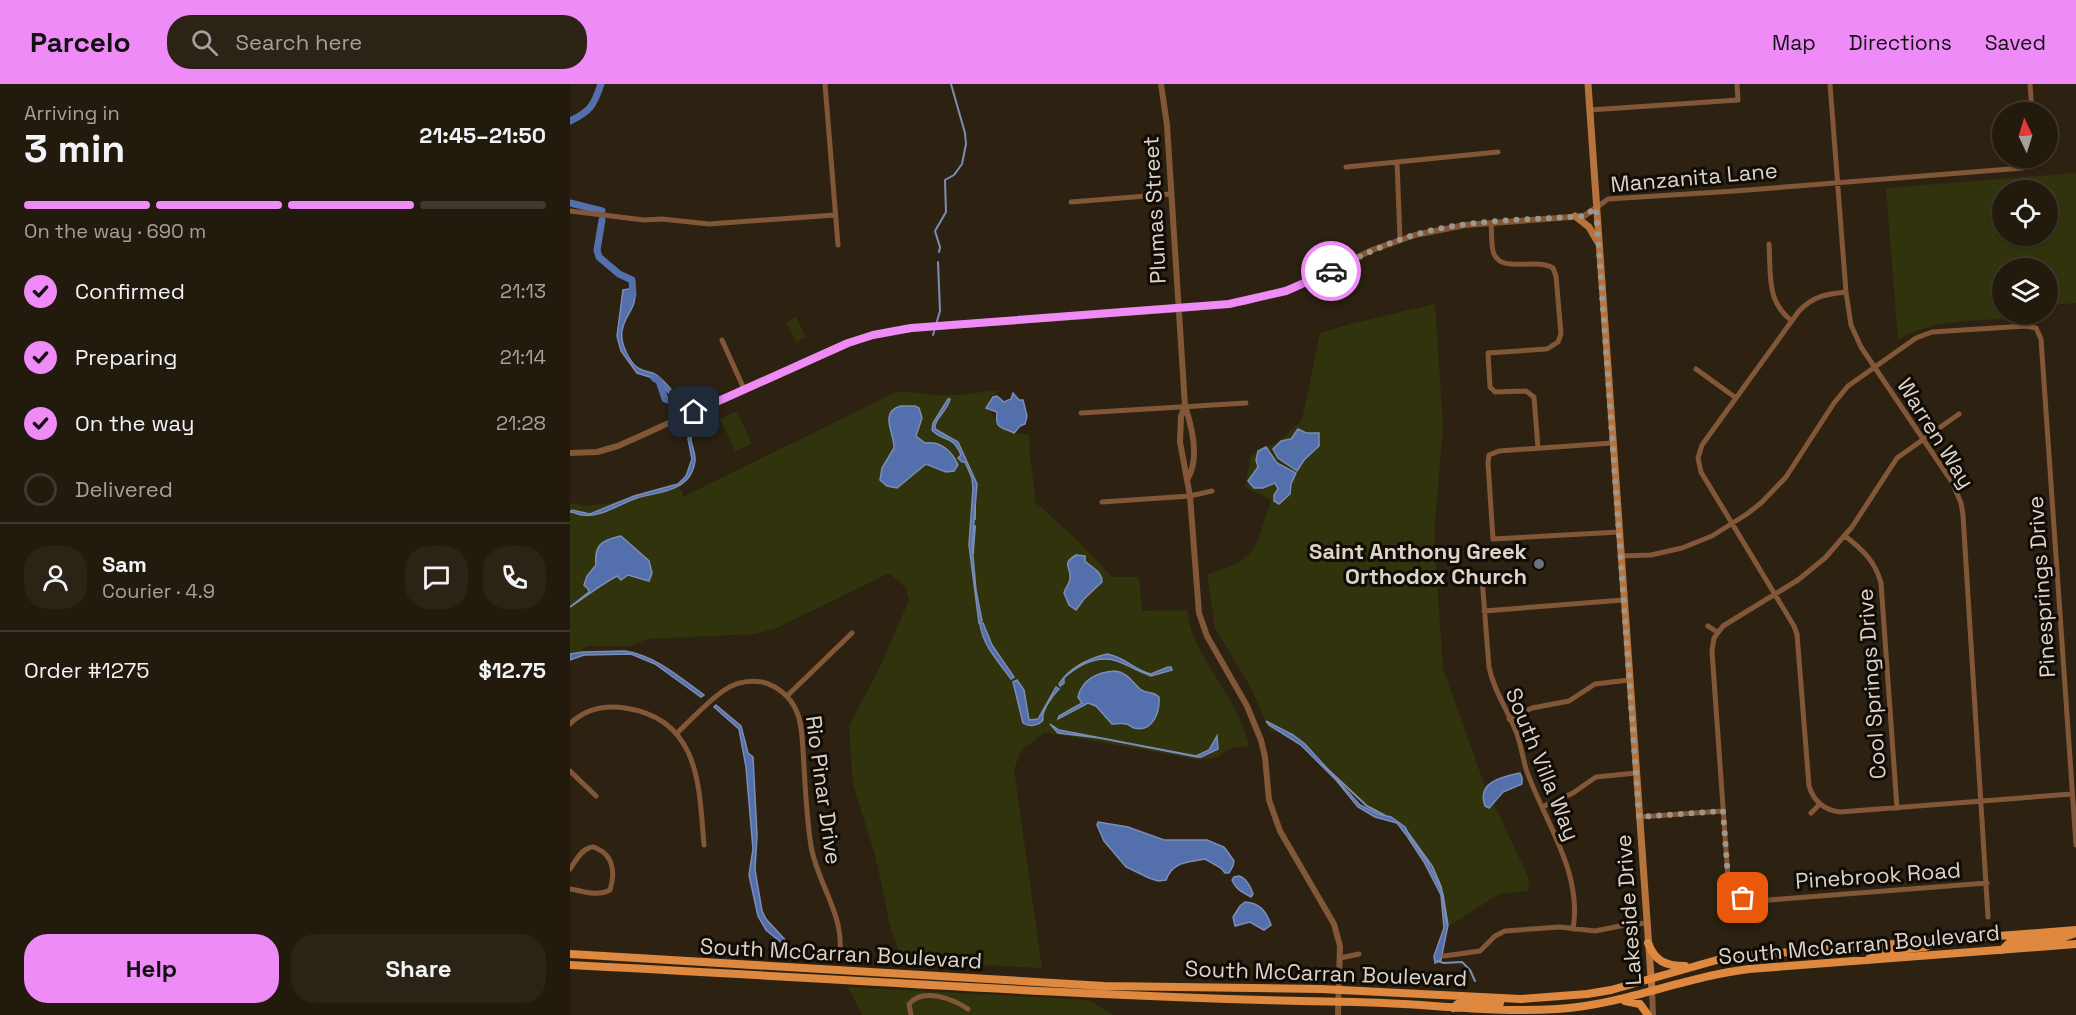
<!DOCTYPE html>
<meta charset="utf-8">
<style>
body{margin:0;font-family:"Space Grotesk",sans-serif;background:#2a2316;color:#f1f3f6;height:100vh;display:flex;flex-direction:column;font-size:22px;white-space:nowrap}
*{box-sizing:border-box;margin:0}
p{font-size:20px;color:#a2a19d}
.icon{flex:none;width:33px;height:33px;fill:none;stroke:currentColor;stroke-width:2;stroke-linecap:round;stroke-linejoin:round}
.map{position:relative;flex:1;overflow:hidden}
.drawer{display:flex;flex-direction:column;background:#221a0d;width:570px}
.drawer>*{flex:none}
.needle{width:39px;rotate:356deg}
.tools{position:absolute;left:1422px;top:18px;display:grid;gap:12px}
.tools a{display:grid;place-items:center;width:66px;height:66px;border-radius:50%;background:#221a0d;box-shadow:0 2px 4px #0004,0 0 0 2px #3f382e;font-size:30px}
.pin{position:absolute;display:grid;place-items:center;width:51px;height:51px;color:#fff;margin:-26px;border-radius:12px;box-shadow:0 3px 9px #0006}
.courier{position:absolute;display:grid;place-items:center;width:60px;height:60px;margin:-30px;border:4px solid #ef8bf7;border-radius:50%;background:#fff;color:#222;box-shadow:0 2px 8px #0007}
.summary em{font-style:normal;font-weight:700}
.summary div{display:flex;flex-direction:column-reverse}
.summary{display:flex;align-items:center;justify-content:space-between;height:102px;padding:0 24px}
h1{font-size:39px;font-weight:700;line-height:45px}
.bar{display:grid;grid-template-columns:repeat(4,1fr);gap:9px 6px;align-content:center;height:72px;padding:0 24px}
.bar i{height:8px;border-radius:4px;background:#3f382e}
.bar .current{background:#ef8bf7}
.bar p{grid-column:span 4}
.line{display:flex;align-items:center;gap:15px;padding:0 24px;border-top:2px solid #3f382e}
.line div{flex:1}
.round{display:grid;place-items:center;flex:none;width:63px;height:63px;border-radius:24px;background:#2a2316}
ol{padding:0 24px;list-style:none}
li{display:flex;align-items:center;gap:18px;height:66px}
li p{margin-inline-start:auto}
li .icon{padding:6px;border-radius:50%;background:#ef8bf7;color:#111;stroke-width:4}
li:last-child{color:#a2a19d}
li i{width:33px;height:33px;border:3px solid #3f382e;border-radius:50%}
.button{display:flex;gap:12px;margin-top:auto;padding:12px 24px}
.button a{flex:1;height:69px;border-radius:24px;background:#ef8bf7;color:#111;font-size:24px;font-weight:700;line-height:69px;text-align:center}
.button a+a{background:#2a2316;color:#f1f3f6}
header{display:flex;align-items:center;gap:36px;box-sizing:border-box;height:84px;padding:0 30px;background:#ef8bf7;color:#111}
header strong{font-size:28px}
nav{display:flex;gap:33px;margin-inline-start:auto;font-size:21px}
.search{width:420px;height:54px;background:#2a2316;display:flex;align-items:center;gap:15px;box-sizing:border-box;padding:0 21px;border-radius:24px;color:#a2a19d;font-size:22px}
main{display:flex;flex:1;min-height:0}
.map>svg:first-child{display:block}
.green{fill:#30330c;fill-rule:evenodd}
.water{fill:#536fac;stroke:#7c8db5;stroke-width:1.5}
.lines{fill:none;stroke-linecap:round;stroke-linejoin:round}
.stream{stroke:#7c8db5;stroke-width:2}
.canal{stroke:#536fac;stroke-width:7}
.minor{stroke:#815737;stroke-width:5}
.tertiary{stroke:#815737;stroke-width:6}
.secondary{stroke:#b6733d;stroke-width:7}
.primary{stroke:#df883f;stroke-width:8}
.done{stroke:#9f9689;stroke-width:6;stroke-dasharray:0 10.8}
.route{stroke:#ef8bf7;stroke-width:8}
.worship-dot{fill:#6b7280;stroke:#110c06;stroke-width:2}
.labels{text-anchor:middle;stroke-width:6;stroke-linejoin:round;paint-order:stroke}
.street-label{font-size:22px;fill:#dcd4ca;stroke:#110c06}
.poi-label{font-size:22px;font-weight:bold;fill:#dcd4ca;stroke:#110c06;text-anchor:end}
</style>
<header>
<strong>Parcelo</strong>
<div class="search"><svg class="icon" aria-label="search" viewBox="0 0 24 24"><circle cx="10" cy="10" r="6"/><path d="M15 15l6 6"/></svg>Search here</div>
<nav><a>Map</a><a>Directions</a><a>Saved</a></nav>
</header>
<main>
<section class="drawer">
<div class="summary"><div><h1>3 min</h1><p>Arriving in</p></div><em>21:45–21:50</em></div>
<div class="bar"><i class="current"></i><i class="current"></i><i class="current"></i><i></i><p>On the way · 690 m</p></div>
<ol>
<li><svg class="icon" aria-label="check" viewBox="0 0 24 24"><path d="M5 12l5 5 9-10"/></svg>Confirmed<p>21:13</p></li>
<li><svg class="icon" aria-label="check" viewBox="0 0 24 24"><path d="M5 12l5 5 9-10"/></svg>Preparing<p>21:14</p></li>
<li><svg class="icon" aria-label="check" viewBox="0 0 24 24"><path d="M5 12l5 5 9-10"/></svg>On the way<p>21:28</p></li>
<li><i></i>Delivered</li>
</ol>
<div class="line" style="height:108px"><a class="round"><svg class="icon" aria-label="person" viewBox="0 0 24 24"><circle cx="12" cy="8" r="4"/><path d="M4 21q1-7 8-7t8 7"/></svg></a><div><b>Sam</b><p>Courier · 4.9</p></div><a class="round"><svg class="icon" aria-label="chat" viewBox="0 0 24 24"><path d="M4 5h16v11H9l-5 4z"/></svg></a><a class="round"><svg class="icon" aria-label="phone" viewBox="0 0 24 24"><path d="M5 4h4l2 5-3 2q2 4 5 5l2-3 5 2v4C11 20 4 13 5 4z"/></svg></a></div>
<div class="line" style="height:78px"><div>Order #1275</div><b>$12.75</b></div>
<div class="button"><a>Help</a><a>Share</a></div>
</section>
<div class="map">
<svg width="1506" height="931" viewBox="0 0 1506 931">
<rect width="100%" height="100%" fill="#2d2211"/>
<path class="green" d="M1506 89V219L1478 221V184H1432V230H1460L1454 234C1411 237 1365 233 1328 256L1316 104ZM1478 106V152H1432V106Z
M865 220 873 342 864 451 873 585 914 699 959 795 958 807 929 810 879 842 874 813 861 780 841 754 821 733 808 729 783 709 730 657 715 648 700 647 680 602 645 544 637 490C690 475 685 464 701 416L675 403 681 372 693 363 706 360 732 336 750 249 784 239Z
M226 233 236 253 226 258 216 238Z
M430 306 420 314C419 340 436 349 459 351 459 373 464 395 465 418L506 455 542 493H569L572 527 617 526C619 535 620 545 624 553 640 591 670 621 679 662L660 664 648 673 630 676 474 648 468 654 451 666 444 686 472 884 332 877 320 841 305 770 283 701 279 642 311 581 339 516 336 504 319 489 205 545 184 550 77 555 60 562H17L0 575V420L5 419 11 422 37 420 105 399 112 407 113 413 326 308C342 307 348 310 363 311 385 313 409 308 430 306Z
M167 327 182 360 165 367 150 335Z
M278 903 518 916 543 931H292Z"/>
<path class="water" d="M65 204C67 227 55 228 52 247 50 259 60 282 72 286 79 289 83 287 89 293 101 303 104 312 118 322 121 334 121 342 121 354 121 362 126 369 125 377 121 408 90 407 67 414 51 419 30 434 13 431 8 431 5 428 0 428L2 426 20 430 64 412 108 400 116 392 122 375 118 355 120 338 115 324 107 319 93 302 83 294 67 289 51 267 47 252 53 206Z
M443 309 449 316H453L457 332 455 340 450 342 444 349C430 342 425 345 427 328L416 324 423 313 427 312 434 318 441 315Z
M378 315H380C378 327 364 334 365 345L388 358 407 400 402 461 406 506 412 537 409 539 399 461 403 404 402 394 395 378H392L388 374 391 371C383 350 372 358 362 346L363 339Z
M331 322H345L349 324 352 334 346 352 355 359C371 357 382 367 388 381L384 387 376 388 356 380 327 404 317 402 310 396 312 384 324 364C325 350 308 328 331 322Z
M728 345 736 349H749V362L734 376 727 387 708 374 703 365 711 357 721 355Z
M696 363 707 379 726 389 721 400 720 410 709 420 704 417V411L708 405 705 399 693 404H684L678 397 688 383 686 376 688 367Z
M51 452 79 477 82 489 79 497 58 491 51 496 47 492C30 501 17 512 0 523L19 508 18 505 14 501 17 492 26 481C24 462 31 456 51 452Z
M506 471 515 472V477C522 484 532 487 532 498L514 515 506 526 499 521 494 509C495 504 500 500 500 494 501 482 491 480 506 471Z
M413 539 422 561 444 593 441 595C428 577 413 562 410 540Z
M55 567C86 572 109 593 134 611L131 613 85 580 61 570 14 571 0 576V570L13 568Z
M537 570C555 573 564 586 581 590L598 583H601L602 586 581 592C553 582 543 567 514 580 506 584 500 588 494 594V599L490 602 489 600C500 583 517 575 537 570Z
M545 587C557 588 562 598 570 605 576 610 583 607 589 613 590 627 583 649 564 644 561 643 559 640 556 640 552 639 546 640 542 640L526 622 518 619 488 635 489 632 512 619 508 613C512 595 528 588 545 587Z
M447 596 454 606 459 636 468 635 486 603 489 605C482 612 471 627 473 636 468 642 459 643 453 639L443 598Z
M146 621 171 642 178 669 183 673 187 751 185 786 192 827 196 835 218 859 220 862 218 864 196 846 188 832 179 791 183 765 176 683 169 645 144 623Z
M696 637 723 651 735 660 790 721 808 730 821 733 835 743 840 753 858 779 873 810 878 841 871 876 865 879 864 872 874 844 871 811 854 778 837 752 827 739 805 733 788 723 766 696 731 661 699 641Z
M480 640 489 646 626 672 639 666 647 652 648 665 631 673H627L529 654 488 649Z
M950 689 952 694V700L933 708 919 724 915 722C906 698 932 693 950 689Z
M528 738 558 743 594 756H637L654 763 657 767 664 777 663 782 659 789H655L651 784 635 775C617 779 603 777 596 796L588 797 579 794 556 783 534 757 527 741Z
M669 792C676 794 681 803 683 810L681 813C673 808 666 806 662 796L664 793Z
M675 818C690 819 696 827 701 841L694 846 680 838 665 842 663 833 670 822Z"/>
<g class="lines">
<path class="stream" d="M369 168 370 163 365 147 376 128 375 96 384 91 392 80 396 60 395 49 381 0
M363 251 370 227 368 178
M405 435V422
M403 469 405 442
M752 680 797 722 814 731
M836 746 862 782 871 803 877 840
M867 877 874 879 892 878 900 886 905 897"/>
<path class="canal" d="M0 37C21 27 24 21 31 0
M0 119 32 127
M32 136 27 166 29 173 49 190 62 196 63 211
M84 294 89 297 95 315 119 323 121 334"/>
<path class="minor" d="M255 0 268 161
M1260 0 1276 208 1281 241 1291 263 1382 398 1391 419 1393 431 1418 833
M1460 0 1462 28
M1020 26 1168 16 1167 0
M827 78 830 155
M776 83 928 68
M501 118 601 110
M1026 124 1038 115 1165 107 1453 84 1463 77V74
M0 127 74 136 92 135 139 140 265 131
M921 139C922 148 921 158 923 167 929 191 965 173 983 184L986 192 991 250 988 258 977 265 918 269 920 303 925 308 956 307 964 313 968 364
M1199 160C1201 190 1196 218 1222 237
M1276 208C1257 210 1243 212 1229 227L1132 361 1128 374 1131 388 1224 542 1227 550 1239 702C1244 718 1254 726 1270 728L1502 710
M1466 244 1471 255 1506 761
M152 256 174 305
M1126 285 1166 314
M511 329 676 319
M1389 330 1327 374 1282 443 1255 474 1228 496 1153 542 1144 554 1142 567 1158 794C1163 808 1172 816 1186 817L1417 799
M1042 359 929 367 919 371 918 379 923 455 1049 448
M532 418 620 412 642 407
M1275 452C1293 466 1305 477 1311 499L1327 724
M1050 472 1081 471 1112 464 1142 452 1177 430 1191 419 1216 393 1264 319 1278 302 1346 254 1362 248 1456 242 1466 244
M912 494 919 583C924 608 938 626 947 650 951 662 953 674 956 685 974 737 1013 788 1003 845
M914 527 1053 516
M1138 542 1147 548
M217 612 282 549
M939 635 962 624 999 617 1025 600 1059 596
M0 640C15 625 34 621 55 624 130 635 129 702 134 761
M106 650C121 636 136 619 153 607 164 599 178 596 192 598 207 602 220 612 226 626 232 638 232 653 233 666 235 698 236 730 241 762 247 798 273 829 270 866
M0 687 26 712
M972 723 1003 709 1026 693 1066 689
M1241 729 1250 720
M1069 733 1153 727
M0 785C5 778 11 766 19 764 22 762 24 763 28 765 44 772 45 791 40 806 27 813 14 807 0 805
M1158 820 1168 810
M874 872 910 867 925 852 935 847 990 843 1025 847 1055 841 1077 839
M770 874 789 870
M341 931 339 920C353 903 383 915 398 925"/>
<path class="tertiary" d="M591 0 597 41 615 322C622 343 630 374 618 394
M615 322 611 332 610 358 620 412 629 529 637 552 677 622 691 656 695 673 699 716 710 747 764 840 770 862 768 931
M0 369 27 368 48 362 265 264 303 251 341 245 623 224 674 218 728 202 802 166 845 151 895 141 1014 132 1026 124
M1082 907 1083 931"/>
<path class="secondary" d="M1018 0 1082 907
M1005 132 1019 143 1027 157"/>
<path class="primary" d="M1078 859C1085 877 1095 882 1115 882
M1432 866 1440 858 1494 853 1506 849
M0 870 534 902 751 905 951 915 1017 910 1041 906 1147 876 1170 872 1506 846
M1298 876 1305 868 1355 863 1364 859
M0 881C261 894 523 914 785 918 852 919 919 929 987 925 1053 921 1113 893 1179 885L1506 860
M1055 917 1070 920 1078 931
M883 924 890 918 930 919"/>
</g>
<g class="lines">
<path class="done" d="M761 187C794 170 827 154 863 146 912 135 964 136 1014 132L1026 124 1069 733 1153 727 1158 794 1165 807 1173 814"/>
<path class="route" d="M124 328 278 259 303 251 341 244 659 220 716 207 761 187"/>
</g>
<circle class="worship-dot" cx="969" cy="480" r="6"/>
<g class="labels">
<g class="street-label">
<text transform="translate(1124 93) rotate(-5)" y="8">Manzanita Lane</text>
<text transform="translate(584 126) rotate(-93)" y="8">Plumas Street</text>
<text transform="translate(1366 349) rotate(58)" y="8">Warren Way</text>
<text transform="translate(1471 503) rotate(-94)" y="8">Pinesprings Drive</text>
<text transform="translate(1301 600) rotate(-94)" y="8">Cool Springs Drive</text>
<text transform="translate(973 680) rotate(68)" y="8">South Villa Way</text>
<text transform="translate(254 706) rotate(82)" y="8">Rio Pinar Drive</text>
<text transform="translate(1308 791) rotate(-4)" y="8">Pinebrook Road</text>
<text transform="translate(1058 826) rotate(-94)" y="8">Lakeside Drive</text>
<text transform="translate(1289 860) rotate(-5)" y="8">South McCarran Boulevard</text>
<text transform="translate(271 869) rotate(3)" y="8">South McCarran Boulevard</text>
<text transform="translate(756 889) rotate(2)" y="8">South McCarran Boulevard</text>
</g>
<g class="poi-label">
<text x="957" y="475">Saint Anthony Greek<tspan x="957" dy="25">Orthodox Church</tspan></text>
</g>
</g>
</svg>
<div class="tools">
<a><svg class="needle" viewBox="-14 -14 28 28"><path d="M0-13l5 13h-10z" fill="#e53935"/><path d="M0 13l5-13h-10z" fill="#a2a19d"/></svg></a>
<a><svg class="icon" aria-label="locate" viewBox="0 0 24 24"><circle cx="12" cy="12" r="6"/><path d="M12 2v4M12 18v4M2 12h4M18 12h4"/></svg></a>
<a><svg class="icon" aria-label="layers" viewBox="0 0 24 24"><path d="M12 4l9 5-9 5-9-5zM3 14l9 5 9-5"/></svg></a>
</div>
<div class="pin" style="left:1173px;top:814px;background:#ea580c"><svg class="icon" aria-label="bag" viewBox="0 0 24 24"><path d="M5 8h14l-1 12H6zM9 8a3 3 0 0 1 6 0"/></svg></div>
<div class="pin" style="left:124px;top:328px;background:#1f2937"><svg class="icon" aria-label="home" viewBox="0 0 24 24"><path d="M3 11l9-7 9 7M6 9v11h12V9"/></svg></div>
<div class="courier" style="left:761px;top:187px"><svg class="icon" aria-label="car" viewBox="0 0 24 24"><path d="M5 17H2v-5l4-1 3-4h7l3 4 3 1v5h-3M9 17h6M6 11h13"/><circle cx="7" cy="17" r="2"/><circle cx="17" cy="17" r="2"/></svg></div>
</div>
</main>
